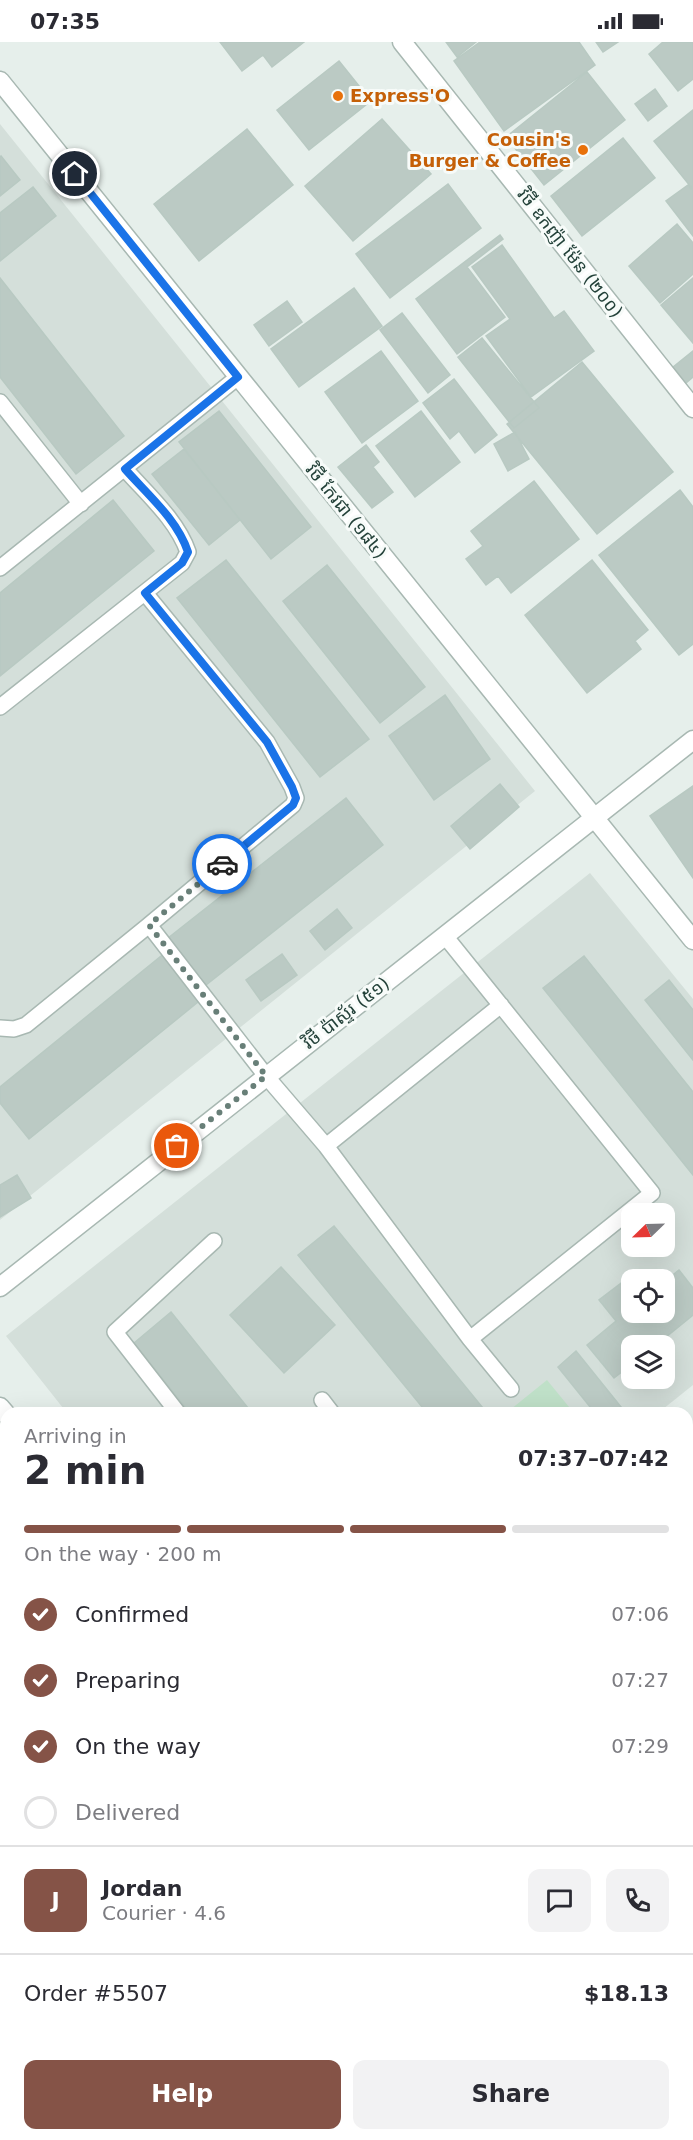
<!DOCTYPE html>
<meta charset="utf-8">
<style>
body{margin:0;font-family:"DejaVu Sans","Noto Sans Khmer",sans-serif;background:#f2f2f3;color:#2b2b33;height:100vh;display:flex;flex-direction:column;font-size:22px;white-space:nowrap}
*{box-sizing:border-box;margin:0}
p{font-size:20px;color:#7c7c81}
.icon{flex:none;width:33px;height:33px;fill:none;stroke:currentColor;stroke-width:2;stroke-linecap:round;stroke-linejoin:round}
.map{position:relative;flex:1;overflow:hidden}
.panel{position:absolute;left:0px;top:1365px;width:693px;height:734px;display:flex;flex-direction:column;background:#fff;border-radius:18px 18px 0 0;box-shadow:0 6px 24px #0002}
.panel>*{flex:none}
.needle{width:39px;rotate:247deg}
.fabs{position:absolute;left:621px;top:1161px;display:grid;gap:12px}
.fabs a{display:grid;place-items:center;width:54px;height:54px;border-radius:12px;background:#fff;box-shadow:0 6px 24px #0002;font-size:30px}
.pin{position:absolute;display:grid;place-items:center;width:51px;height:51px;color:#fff;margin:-26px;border:3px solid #fff;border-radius:50%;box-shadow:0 2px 6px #0007}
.courier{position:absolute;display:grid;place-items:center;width:60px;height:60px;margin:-30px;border:4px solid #1a73e8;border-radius:50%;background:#fff;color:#222;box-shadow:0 2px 8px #0007}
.summary em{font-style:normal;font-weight:700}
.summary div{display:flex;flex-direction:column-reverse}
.summary{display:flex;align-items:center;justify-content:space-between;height:102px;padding:0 24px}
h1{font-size:39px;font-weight:700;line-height:45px}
.bar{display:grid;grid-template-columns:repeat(4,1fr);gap:9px 6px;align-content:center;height:72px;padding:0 24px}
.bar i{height:8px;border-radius:4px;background:#e1e1e2}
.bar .active{background:#855347}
.bar p{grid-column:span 4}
.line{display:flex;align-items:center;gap:15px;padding:0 24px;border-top:2px solid #e1e1e2}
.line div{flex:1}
.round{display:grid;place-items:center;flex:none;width:63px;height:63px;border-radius:12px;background:#f2f2f3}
ol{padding:0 24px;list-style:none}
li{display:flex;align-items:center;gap:18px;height:66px}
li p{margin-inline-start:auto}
li .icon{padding:6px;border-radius:50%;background:#855347;color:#fff;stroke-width:4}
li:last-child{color:#7c7c81}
li i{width:33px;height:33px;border:3px solid #e1e1e2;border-radius:50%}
.button{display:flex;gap:12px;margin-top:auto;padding:12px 24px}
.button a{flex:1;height:69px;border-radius:12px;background:#855347;color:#fff;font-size:24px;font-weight:700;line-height:69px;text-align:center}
.button a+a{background:#f2f2f3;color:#2b2b33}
.status{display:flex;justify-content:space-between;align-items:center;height:42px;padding:0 30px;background:#fff;direction:ltr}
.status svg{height:16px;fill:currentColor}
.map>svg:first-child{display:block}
.built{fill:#d4dfda;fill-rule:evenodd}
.green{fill:#bfe0c8}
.building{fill:#bbcac4;stroke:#b8c9c2;stroke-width:1.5}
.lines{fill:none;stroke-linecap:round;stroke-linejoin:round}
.service-casing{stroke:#a8b8b2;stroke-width:18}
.minor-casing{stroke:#a8b8b2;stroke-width:21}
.tertiary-casing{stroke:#a8b8b2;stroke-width:21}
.service{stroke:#fff;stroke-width:15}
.minor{stroke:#fff;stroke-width:18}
.tertiary{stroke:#fff;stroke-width:18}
.done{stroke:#687f78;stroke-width:6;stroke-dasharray:0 10.8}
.route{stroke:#1a73e8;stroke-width:8}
.food-dot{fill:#e8710a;stroke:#f7fbf9;stroke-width:2}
.labels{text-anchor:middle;stroke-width:6;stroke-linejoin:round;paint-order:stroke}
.food-label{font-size:18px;font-weight:bold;fill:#c56008;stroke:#f7fbf9;text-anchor:start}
.street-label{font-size:18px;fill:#24423a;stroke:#f7fbf9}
</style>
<div class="status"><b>07:35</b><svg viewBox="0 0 49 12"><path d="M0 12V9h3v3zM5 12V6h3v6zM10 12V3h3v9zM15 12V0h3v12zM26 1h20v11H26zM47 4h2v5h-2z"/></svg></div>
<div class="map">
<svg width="693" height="2098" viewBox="0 0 693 2098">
<rect width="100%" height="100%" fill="#e6efeb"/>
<path class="built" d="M0 82 535 749 0 1178Z
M590 831 693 957V1343L658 1371H67L6 1294ZM632 1172H664V1204H632ZM632 1238H664V1270H632ZM632 1304H664V1336H632Z"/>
<path class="green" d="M547 1338 574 1371H506Z"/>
<path class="building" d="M220 0H304L272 25 263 13 242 29Z
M446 0H476L457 15Z
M480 0H579L595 23 504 89 454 19Z
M596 0H618L603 10Z
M663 0H693V37L678 49 649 12Z
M339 19 371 59 309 108 277 68Z
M587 30 625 78 544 143 506 95Z
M655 47 667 64 648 79 635 62Z
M693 68V144L691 145 654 99Z
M382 77 431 132 353 199 305 144Z
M247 87 293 143 199 219 154 162Z
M623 96 655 136 582 194 551 154Z
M1 114 20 138 0 154V115Z
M448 142 481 186 390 256 356 212Z
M688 143 691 147 693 145V194L666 159Z
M33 145 56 174 0 219V171Z
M677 182 693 201V232L660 261 629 224Z
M500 193 503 197 467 225 505 275 457 312 416 257Z
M502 203 554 276 564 269 594 309 531 355 486 294 510 277 472 225Z
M0 236 124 394 76 432 0 335Z
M693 236V301L661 263Z
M354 246 382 284 299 345 271 307Z
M287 259 302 280 269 304 254 283Z
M402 271 450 333 428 351 380 288Z
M482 296 539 366 514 386 458 315Z
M381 309 418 359 362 401 325 350Z
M693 309V335L686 341 673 325Z
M582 320 673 430 597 492 507 382Z
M454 337 497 393 475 411 459 389 450 397 423 361Z
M219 369 311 485 271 517 179 400Z
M421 369 460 420 415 455 376 404Z
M515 390 529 417 508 429 494 402Z
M366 403 379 420 373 425 393 450 372 466 338 425Z
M184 407 240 478 209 503 152 432Z
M534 439 579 497 511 551 498 534 486 543 466 517 483 504 471 489Z
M680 448 693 465V602L679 613 599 513Z
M113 458 154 509 0 634V551Z
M226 518 369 697 320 735 177 556Z
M592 518 648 588 635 599 641 607 587 651 525 573Z
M327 523 425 645 380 681 283 559Z
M445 653 490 717 434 758 389 694Z
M500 742 519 765 470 807 451 784Z
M693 744V836L650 774Z
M346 756 383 803 206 943 168 896Z
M337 867 352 886 325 908 310 889Z
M166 910 203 956 29 1097 0 1061V1045Z
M282 912 297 933 261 959 246 938Z
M584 914 693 1050V1133L543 946Z
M669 938 693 968V1018L645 958Z
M17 1133 31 1156 0 1175V1143Z
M334 1184 487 1371H427L298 1213Z
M281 1225 335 1283 284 1331 230 1273Z
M679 1228 693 1246V1273L655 1304H632V1322L614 1336 587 1303 616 1279 599 1258 633 1232 637 1238H632V1270H664V1240Z
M171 1270 252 1371H190L134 1301Z
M576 1309 621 1365 615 1371H595L558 1325Z
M693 1392V1467L687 1459V1397Z
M6 1458V1531L0 1536V1462Z
M687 1464 693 1471V1491L687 1496Z
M687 1521 693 1530V1567L687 1571Z
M6 1542V1599L3 1601 0 1597V1546Z
M687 1577 693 1585V1747L691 1749 687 1743Z
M6 1593V1631L3 1632 0 1627V1596Z
M6 1667V1698L0 1691V1672Z
M0 1693 6 1700V1715L0 1720Z
M6 1726V1798L0 1802V1731Z
M693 1788V1829L687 1834V1792Z
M693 1832V1886L687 1878V1837Z
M0 1968 6 1975V2064L0 2069Z
M693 2031V2098H625L621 2092H687V2035Z
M6 2073V2092H104L109 2098H0V2078Z"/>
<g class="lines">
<defs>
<path id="service" d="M0 360 81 462
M0 526 238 335
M145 551 267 700 292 745 296 756 293 763 149 883
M0 665 182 521 188 510C177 478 147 452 125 427
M445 894 652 1151 470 1297
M0 986 14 987 26 983 149 883 266 1034 326 1104 470 1297 511 1347
M326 1104 501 963
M322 1358 332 1371
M178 1371 115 1290 214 1199"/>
<path id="minor" d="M402 0 693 366
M687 1757 693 1752
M0 1922 6 1930
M135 2092 139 2098"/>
<path id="tertiary" d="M0 39 693 898
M0 1245 693 698
M0 1365 6 1372
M687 1976 693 1972
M585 2092 589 2098
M487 2098 496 2092"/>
</defs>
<use href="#service" class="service-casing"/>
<use href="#minor" class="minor-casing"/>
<use href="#tertiary" class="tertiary-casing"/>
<use href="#service" class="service"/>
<use href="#minor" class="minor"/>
<use href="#tertiary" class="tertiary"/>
</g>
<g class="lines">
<path class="done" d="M177 1104 266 1034 149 883 222 822"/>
<path class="route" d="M75 132 238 335 125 427C147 452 177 477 188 510L182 521 145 551 267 700 292 745 296 756 293 763 222 822"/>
</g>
<g class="food-dot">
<circle cx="338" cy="54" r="6"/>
<circle cx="583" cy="108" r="6"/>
</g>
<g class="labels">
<g class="food-label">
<text x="350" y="60">Express'O</text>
<text x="571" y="104" text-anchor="end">Cousin's<tspan x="571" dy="21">Burger &amp; Coffee</tspan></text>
</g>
<g class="street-label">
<text transform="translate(570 211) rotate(52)" y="6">វិថី ឧកញ៉ា ម៉ែន (២០០)</text>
<text transform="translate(346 469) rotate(51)" y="6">វិថី កែវជា (១៨៤)</text>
<text transform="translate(346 971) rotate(-38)" y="6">វិថី ប៉ាស្ទ័រ (៥១)</text>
</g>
</g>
</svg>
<div class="fabs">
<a><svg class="needle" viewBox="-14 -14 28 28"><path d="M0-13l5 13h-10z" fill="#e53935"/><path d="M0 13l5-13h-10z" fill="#7c7c81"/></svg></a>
<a><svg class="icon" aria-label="locate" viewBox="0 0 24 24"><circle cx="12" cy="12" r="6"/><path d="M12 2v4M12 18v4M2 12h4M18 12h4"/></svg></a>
<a><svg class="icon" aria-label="layers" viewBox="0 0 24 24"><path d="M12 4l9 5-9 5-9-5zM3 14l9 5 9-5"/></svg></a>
</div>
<div class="pin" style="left:177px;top:1104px;background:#ea580c"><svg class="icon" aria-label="bag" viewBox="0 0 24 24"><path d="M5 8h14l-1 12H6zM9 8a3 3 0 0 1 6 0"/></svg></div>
<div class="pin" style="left:75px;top:132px;background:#1f2937"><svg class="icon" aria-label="home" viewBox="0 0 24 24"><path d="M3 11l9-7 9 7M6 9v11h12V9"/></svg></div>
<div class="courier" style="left:222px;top:822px"><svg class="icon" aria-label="car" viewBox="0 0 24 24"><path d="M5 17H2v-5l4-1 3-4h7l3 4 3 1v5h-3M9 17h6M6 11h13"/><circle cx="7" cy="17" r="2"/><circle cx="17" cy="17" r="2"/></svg></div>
<section class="panel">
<div class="summary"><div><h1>2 min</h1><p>Arriving in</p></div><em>07:37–07:42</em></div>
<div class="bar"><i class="active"></i><i class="active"></i><i class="active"></i><i></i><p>On the way · 200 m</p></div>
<ol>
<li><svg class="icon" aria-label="check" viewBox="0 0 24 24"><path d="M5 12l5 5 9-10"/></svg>Confirmed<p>07:06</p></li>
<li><svg class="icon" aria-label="check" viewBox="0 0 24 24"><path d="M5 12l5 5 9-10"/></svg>Preparing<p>07:27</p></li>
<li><svg class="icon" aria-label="check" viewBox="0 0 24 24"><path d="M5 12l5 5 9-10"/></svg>On the way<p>07:29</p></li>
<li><i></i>Delivered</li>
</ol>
<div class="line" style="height:108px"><b class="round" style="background:#855347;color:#fff">J</b><div><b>Jordan</b><p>Courier · 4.6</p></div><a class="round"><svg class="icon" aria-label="chat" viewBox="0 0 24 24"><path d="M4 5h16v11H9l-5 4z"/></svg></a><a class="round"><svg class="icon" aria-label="phone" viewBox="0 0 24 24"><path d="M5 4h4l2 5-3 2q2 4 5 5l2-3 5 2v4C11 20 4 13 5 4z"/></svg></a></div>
<div class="line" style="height:78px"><div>Order #5507</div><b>$18.13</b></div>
<div class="button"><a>Help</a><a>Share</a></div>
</section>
</div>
